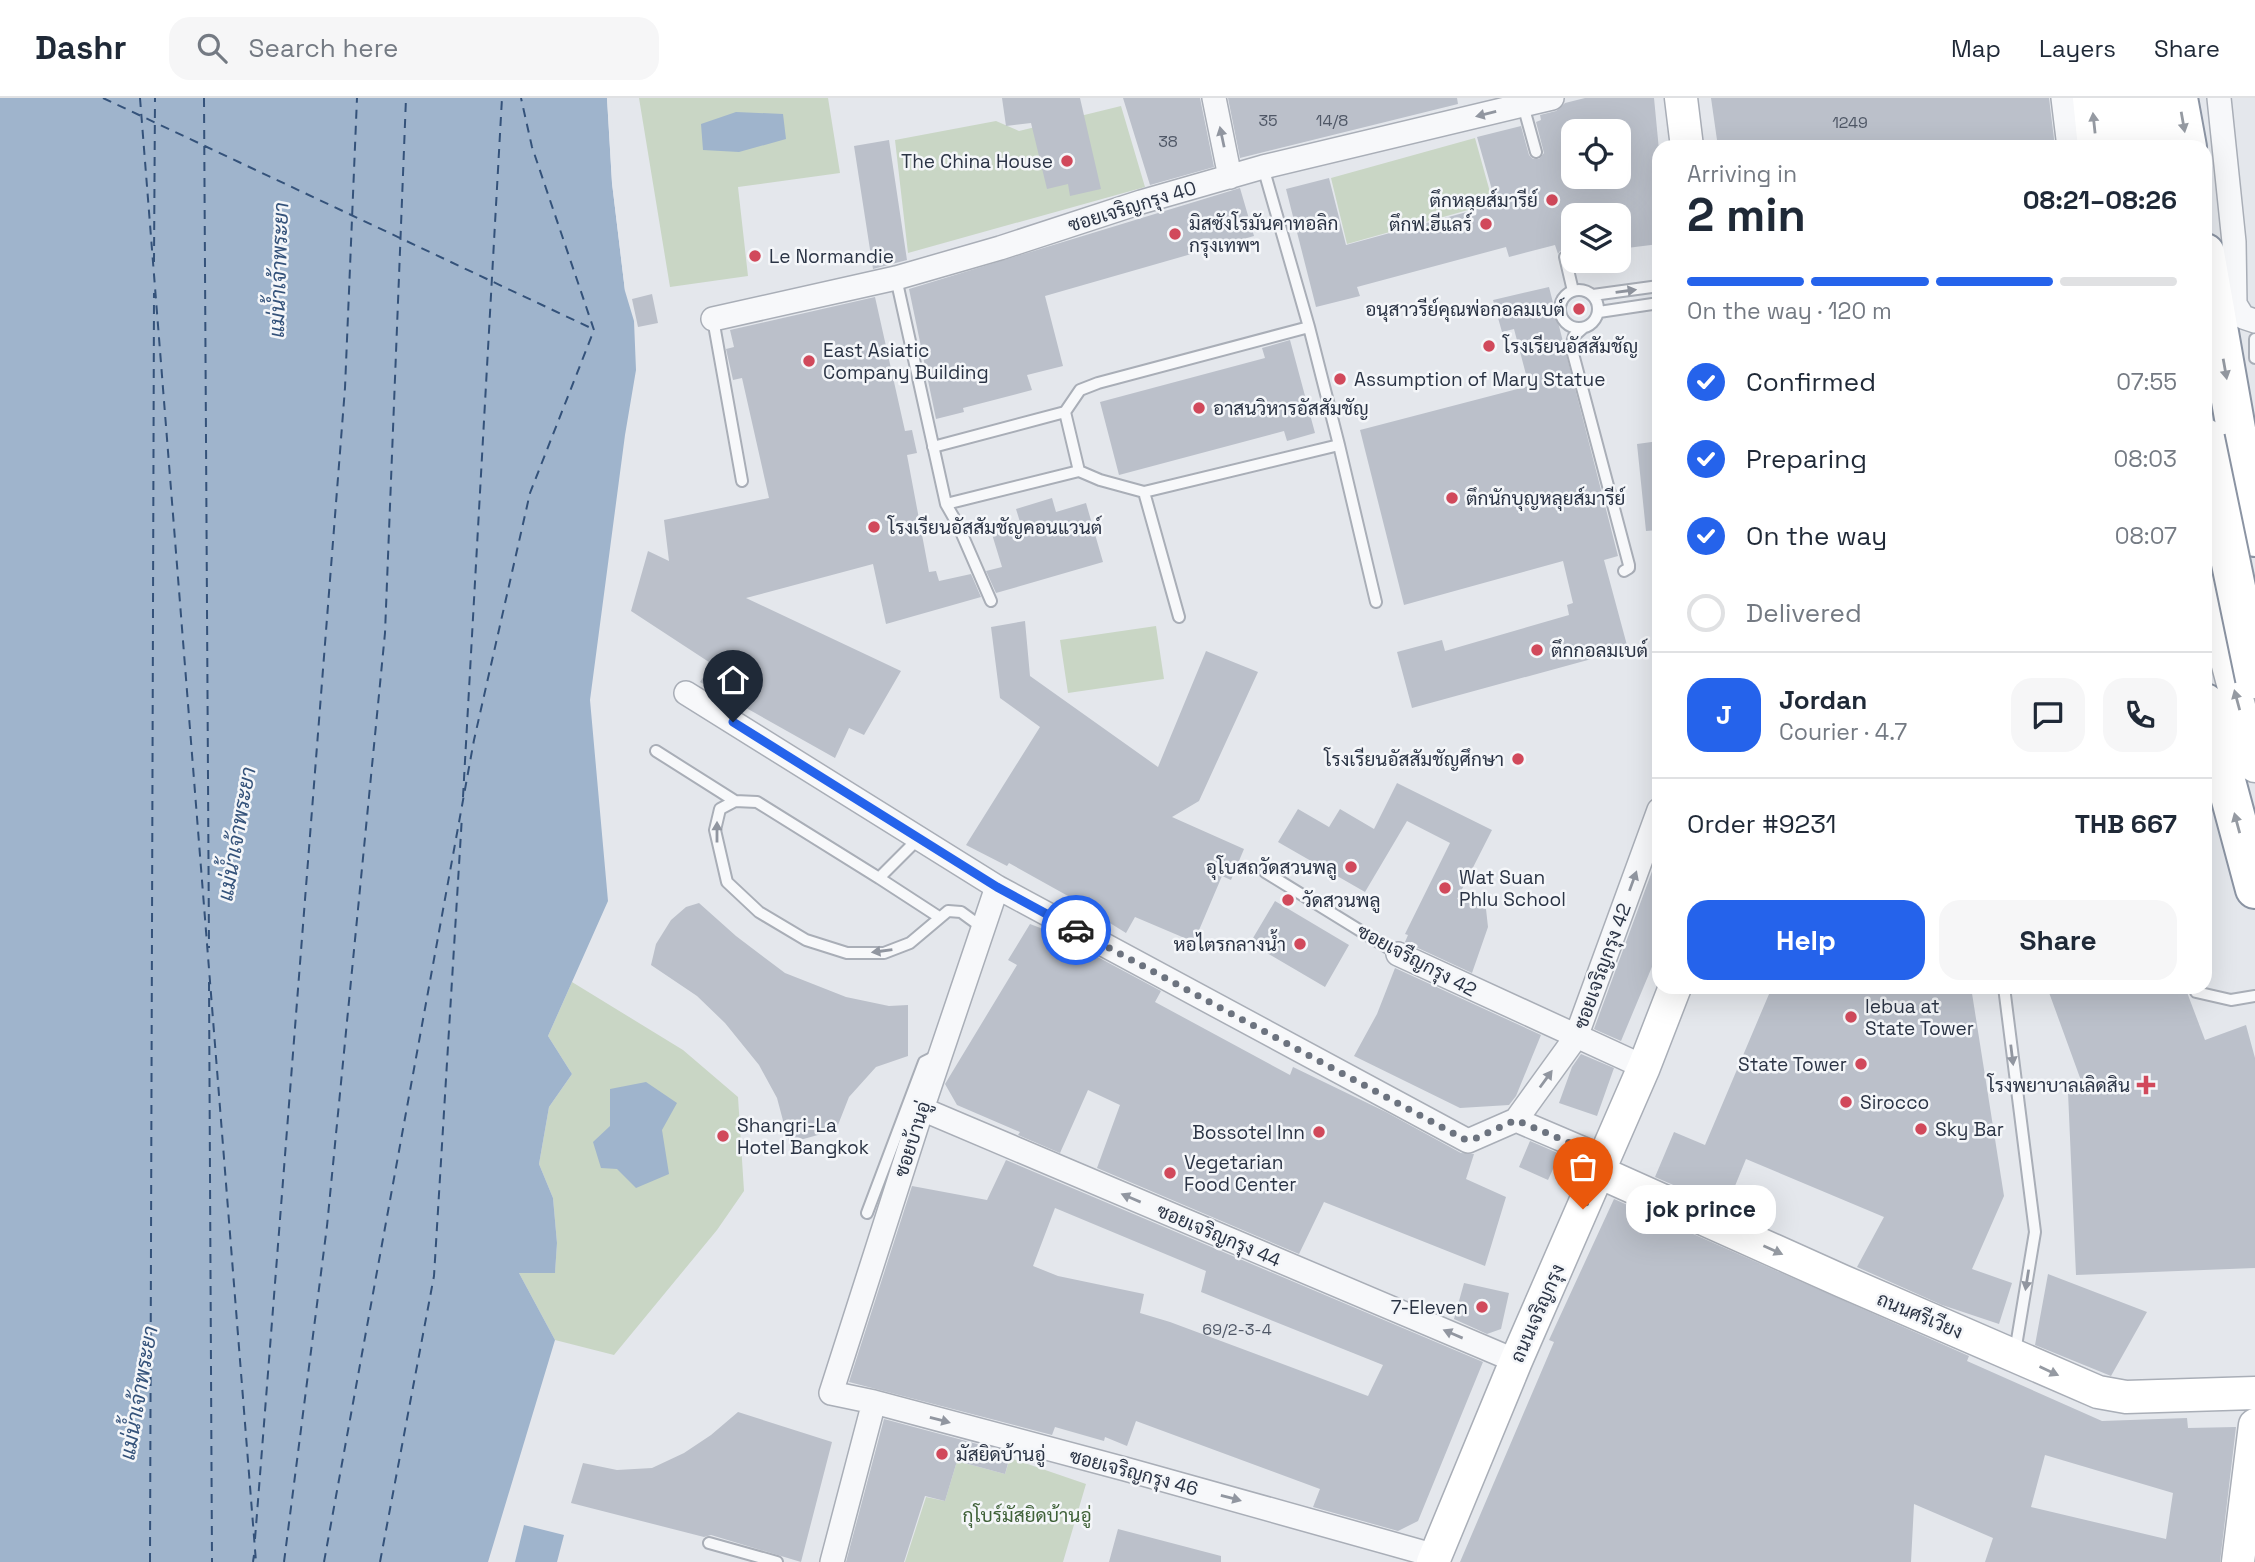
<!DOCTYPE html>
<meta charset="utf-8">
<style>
body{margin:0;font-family:"Space Grotesk",Sarabun,sans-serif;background:#f6f6f7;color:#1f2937;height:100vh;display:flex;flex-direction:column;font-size:26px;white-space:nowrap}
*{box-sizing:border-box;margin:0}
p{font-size:23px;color:#747a83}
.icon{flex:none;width:38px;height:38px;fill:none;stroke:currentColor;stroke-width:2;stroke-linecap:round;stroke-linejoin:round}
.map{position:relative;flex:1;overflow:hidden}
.sheet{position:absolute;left:1652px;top:42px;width:560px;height:854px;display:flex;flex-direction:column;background:#fff;border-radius:21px;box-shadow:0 7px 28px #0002}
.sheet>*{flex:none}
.tools{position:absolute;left:1561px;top:21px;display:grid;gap:14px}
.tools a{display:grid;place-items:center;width:70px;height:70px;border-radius:14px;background:#fff;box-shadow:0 7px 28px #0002;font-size:35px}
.pin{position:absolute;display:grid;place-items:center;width:60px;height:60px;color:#fff;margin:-72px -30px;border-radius:50% 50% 50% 0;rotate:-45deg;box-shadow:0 0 7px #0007}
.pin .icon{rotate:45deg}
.courier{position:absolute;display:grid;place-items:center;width:70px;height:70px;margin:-35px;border:5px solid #2563eb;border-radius:50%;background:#fff;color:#222;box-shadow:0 2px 9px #0007}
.bubble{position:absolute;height:49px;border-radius:21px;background:#fff;box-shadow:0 7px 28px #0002;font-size:23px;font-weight:600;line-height:49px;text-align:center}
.headline em{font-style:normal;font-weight:600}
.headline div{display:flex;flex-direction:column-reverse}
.headline{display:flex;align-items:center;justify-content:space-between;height:119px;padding:0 35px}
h1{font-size:46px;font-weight:600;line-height:52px}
.bar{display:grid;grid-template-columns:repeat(4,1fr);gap:10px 7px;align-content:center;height:84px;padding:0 35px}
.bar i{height:9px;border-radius:5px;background:#e0e1e3}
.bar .on{background:#2563eb}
.bar p{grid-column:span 4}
.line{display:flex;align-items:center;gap:18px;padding:0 35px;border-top:2px solid #e0e1e3}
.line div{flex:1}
.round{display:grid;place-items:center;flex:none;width:74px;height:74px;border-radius:21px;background:#f6f6f7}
ol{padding:0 35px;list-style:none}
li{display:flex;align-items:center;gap:21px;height:77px}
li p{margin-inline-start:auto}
li .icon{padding:7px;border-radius:50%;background:#2563eb;color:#fff;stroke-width:4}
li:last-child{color:#747a83}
li i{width:38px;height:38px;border:4px solid #e0e1e3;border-radius:50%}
.action{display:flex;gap:14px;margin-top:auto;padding:14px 35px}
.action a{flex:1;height:80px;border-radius:21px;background:#2563eb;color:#fff;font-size:28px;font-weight:600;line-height:80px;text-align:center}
.action a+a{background:#f6f6f7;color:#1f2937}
header{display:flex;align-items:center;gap:42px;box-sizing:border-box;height:98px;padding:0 35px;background:#fff;border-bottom:2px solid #e0e1e3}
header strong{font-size:33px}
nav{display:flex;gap:38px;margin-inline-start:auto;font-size:24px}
.search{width:490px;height:63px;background:#f6f6f7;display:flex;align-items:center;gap:18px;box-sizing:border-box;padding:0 24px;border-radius:21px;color:#747a83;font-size:26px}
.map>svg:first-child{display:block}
.green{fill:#c9d6c5}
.water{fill:#9fb4cc}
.pier{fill:#e4e7ec}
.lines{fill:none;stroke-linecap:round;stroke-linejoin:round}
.ferry{stroke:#34527a;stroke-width:2;stroke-dasharray:9 7;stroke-linecap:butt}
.building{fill:#bbc0ca;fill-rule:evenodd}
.lane-casing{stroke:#a9aeb7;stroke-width:14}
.street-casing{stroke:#a9aeb7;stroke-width:26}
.secondary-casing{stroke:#a9aeb7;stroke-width:35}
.highway-casing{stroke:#8b94a3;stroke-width:42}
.lane{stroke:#f7f8fa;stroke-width:10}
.street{stroke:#f7f8fa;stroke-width:23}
.secondary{stroke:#fff;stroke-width:32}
.highway{stroke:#fff;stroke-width:38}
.highway-bridge-casing{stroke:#8b94a3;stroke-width:42;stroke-linecap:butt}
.highway-bridge{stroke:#fff;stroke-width:38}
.oneway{fill:#9196a0}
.oneway2{fill:#959aa2}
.done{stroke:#6c737f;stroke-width:7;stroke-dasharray:0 12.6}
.route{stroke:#2563eb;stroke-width:9}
.poi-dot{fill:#d1495b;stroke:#f4f6f9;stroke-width:2.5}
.labels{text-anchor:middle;stroke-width:5;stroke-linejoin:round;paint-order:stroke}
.number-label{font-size:16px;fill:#4f5766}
.poi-label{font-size:19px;fill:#2b3445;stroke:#f4f6f9;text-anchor:start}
.street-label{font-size:19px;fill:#2b3445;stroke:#f4f6f9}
.park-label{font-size:19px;fill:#3f6138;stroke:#f4f6f9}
.water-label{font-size:21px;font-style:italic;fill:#34527a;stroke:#f4f6f9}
</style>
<header>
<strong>Dashr</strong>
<div class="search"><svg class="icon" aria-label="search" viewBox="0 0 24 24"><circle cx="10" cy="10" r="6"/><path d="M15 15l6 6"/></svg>Search here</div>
<nav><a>Map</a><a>Layers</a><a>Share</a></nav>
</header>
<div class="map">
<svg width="2255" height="1464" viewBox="0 0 2255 1464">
<rect width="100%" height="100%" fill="#e4e7ec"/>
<path class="green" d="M639 0H828L840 75 738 89 748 178 670 189Z
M1121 8 1145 89 908 155 895 42 996 23 1019 33Z
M1475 40 1493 105 1347 146 1331 80Z
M1156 528 1164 581 1068 595 1060 542Z
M572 884 683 952 738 999 744 1093 717 1132 614 1257 555 1242 519 1175 555 1174 557 1145 553 1100 539 1066 549 1009 572 976 548 938Z
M1010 1360 1086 1386 1063 1464H905L926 1399 945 1403 957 1363 1005 1376Z"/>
<path class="water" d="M0 0H607L612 85 625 193 634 223 636 272 625 337 590 602 608 803 548 938 572 976 549 1009 539 1066 553 1100 557 1145 555 1175H519L555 1242 488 1464H0Z
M736 14 783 16 786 41 739 54 703 52 701 26Z
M646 984 677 1005 662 1032 669 1076 636 1090 617 1071 601 1070 593 1044 610 1028V991Z
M524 1427 564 1437 557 1464H515Z"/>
<path class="pier" d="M607 0H611L616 85 629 193H625L612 85Z"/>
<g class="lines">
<path class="ferry" d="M103 0 593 231
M140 0 256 1464
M204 0 209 850
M154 164 155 0
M463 699 502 0
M209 884 212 1464
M255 1441 345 290 357 0
M150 1464 154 195
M253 1464 254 1457
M284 1464 327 1128 385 535 406 0
M324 1464 474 642 530 395 594 232 532 49 521 0
M380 1464 434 1178 462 718"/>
</g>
<path class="building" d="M1002 0H1080L1101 91 1070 98 1068 86 1047 91 1031 25 1006 28Z
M1123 0H1200L1214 69 1150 87Z
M1228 0H1457L1458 6 1240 60Z
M1585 0H1654L1659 52V146L1619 151V117H1573V160L1571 154 1567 151 1560 153 1558 156 1555 147 1509 159 1506 149 1357 189 1360 198 1316 209 1286 91 1329 80 1346 147 1496 106 1477 39 1521 28 1529 57 1533 61H1539L1544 55 1536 24 1541 22 1540 17 1556 13 1565 5ZM1573 33H1619V79H1573Z
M1711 0H2049L2055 49H1718Z
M889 42 907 162 873 171 854 48Z
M1240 90 1254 138 1045 198 1063 268 1027 277 1032 292 963 310 964 314 936 321 909 191Z
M1549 189 1618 458 1604 462 1628 551 1412 610 1397 554 1442 542 1445 553 1569 517 1567 507 1573 505 1563 463 1404 507 1360 332 1529 288 1514 231 1502 234 1493 202Z
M652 196 658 225 638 229 632 201Z
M875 199 905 333 912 332 917 355 907 357 929 474 936 473 939 483 971 476 981 499 886 526 873 466 746 500 901 573 864 637 849 630 835 660 700 584 712 566 631 513 648 453 669 463 664 422 769 400 742 280 733 282 726 251 734 249 730 232Z
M1290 242 1315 335 1287 343 1284 333 1119 377 1100 304 1265 260 1262 250Z
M1659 343V432L1646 433 1637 346Z
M1052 400 1056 414 1086 405 1103 464 996 495 986 473 1002 469 991 433 1020 424 1016 411Z
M1025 523 1030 578 1158 669 1206 553 1258 574 1199 703 1172 719 1244 751 1231 782 1222 778 1194 844 1135 819 1126 835 1076 804 1077 803 1009 765 1007 768 966 747 1040 629 1000 600 991 529Z
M1397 685 1492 732 1457 801 1486 811 1488 829 1472 875 1405 844 1408 837 1405 836 1450 745 1407 723 1365 794 1278 744 1298 711 1329 729 1340 711 1374 731Z
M1658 757 1659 852 1621 943 1594 931Z
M1275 803 1349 847 1325 889 1250 845Z
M699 805 736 838 785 875 846 899 889 908 908 907V958L876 969 849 999 836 1032 789 1045 777 1000 759 967 725 925 697 898 651 867 656 846 671 822 686 809Z
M1030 826 1051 834 1161 893 1155 904 1290 977 1293 969 1386 1014 1461 1055 1474 1056 1466 1081 1506 1099 1485 1168 1324 1104 1299 1156 1097 1070 1120 1007 1088 992 1060 1055 1018 1037 1020 1034 957 1007 945 986 1017 867 1008 862Z
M1395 870 1541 937 1516 998 1509 1007 1460 1010 1354 958 1377 916Z
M1772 889H1971L2004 1098 1972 1171 2012 1185 1999 1226 1942 1207 1857 1169 1884 1119 1746 1061 1726 1110 1655 1079 1674 1034 1705 1047Z
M2047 889H2185L2205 942 2246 927 2255 960V1170L2076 1177 2068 994 2083 988Z
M1581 956 1614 970 1597 1018 1559 1005 1572 969Z
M1530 1043 1560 1056 1548 1082 1519 1069Z
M1006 1062 1483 1264 1418 1423 1398 1433 1313 1409 1320 1391 1136 1323 1127 1348 1105 1339 1104 1343 1055 1329 1052 1337 849 1284 912 1088 987 1102ZM1055 1110 1206 1173 1201 1194 1383 1267 1368 1298 1170 1224 1140 1215 1144 1196 1058 1178 1033 1168Z
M1614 1101 1969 1258 1967 1263 2102 1323 2187 1320 2188 1330 2236 1329 2220 1464H1985L1993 1440 1914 1406 1911 1464H1460L1554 1244 1549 1242ZM2045 1357 2173 1395 2166 1441 2031 1409Z
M2048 1176 2147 1214 2111 1278 2035 1247Z
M1464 1185 1509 1195 1501 1231 1487 1236 1454 1221Z
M738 1314 832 1344 801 1464 711 1437 704 1439 571 1405 583 1365 617 1372 652 1370 684 1355 711 1337Z
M884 1321 1011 1355 1005 1376 957 1363 945 1403 925 1398 904 1464H846Z
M1118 1431 1221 1458V1464H1109Z"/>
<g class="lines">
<defs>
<path id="lane" d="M1523 7 1536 54
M1565 159 1573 193
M896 180 946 406 958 427 991 503
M1560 211a19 19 0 1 1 38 0a19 19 0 1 1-38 0Z
M1593 197 1659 188
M1599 214 1659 205
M713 221 742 383
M1583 230 1574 238 1571 248 1629 467V470L1624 473
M2255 241V260
M1065 314 1079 373
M1339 347 1376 504
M933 349 1065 314 1080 292 1098 285 1309 229
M1144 394 1179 519
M946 406 1079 373 1100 382 1144 394 1339 347 1309 229 1263 69
M656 653 735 703
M919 740 879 780 757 704 735 703 720 711 715 732 727 784 759 814 806 842 847 855H884L910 845 948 813 961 814 983 830
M1265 774 1398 856
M879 780 939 819
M2004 889 2035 1134 2015 1254
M2196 894 2231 902 2255 898
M867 1115 924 964 932 960 938 965
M709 1445 777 1464"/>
<path id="street" d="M1214 0 1230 79
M2063 0 2069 49
M2219 0 2234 144 2235 206 2243 219 2255 223
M713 221 896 180 1000 150 1141 104 1263 69 1552 0
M686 595 997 789 1468 1043 1516 1022 1576 939 1659 712
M997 789 922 1011 831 1295 874 1304 1125 1371 1436 1458
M1398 856 1644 969
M922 1011 1516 1263
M1516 1022 1605 1060
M832 1464 874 1304"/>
<path id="secondary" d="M1681 0 1687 49
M2118 0 2124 49
M2205 481 2255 668
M1599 1074 1842 1183 2098 1294 2126 1299 2255 1295
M1433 1464 1516 1263 1644 969 1675 889
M2238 1464 2255 1327"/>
<path id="highway" d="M2092 0 2097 49
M2146 0 2152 49
M2178 0 2187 49
M2205 155 2255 439
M2205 605 2255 791"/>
</defs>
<use href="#lane" class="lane-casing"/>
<use href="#street" class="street-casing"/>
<use href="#secondary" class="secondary-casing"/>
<use href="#highway" class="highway-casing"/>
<use href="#lane" class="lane"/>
<use href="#street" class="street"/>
<use href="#secondary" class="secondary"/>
<use href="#highway" class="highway"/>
<defs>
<path id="highway-bridge" d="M2205 340 2255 581"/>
</defs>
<use href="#highway-bridge" class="highway-bridge-casing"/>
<use href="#highway-bridge" class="highway-bridge"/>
</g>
<defs><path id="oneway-solid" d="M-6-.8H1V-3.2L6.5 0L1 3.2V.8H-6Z" transform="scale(1.75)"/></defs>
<g class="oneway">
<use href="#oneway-solid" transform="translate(1486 16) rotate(166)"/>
<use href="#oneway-solid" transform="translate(1222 39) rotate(-102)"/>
<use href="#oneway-solid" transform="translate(1626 193) rotate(-8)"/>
<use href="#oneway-solid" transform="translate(717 734) rotate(-90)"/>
<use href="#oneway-solid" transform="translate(1633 783) rotate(-70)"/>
<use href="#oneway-solid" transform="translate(882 853) rotate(172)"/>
<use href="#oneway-solid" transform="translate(2012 957) rotate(83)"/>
<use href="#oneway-solid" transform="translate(1546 981) rotate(-54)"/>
<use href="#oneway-solid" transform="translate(1131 1100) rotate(-157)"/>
<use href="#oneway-solid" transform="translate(2027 1182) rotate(99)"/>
<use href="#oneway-solid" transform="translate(1453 1236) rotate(-157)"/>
<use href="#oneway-solid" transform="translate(940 1322) rotate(15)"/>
<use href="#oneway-solid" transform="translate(1231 1400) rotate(15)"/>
</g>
<g class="oneway2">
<use href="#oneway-solid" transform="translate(2183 24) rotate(80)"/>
<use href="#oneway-solid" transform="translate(2094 25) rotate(-96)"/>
<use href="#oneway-solid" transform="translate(2225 271) rotate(80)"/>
<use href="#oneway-solid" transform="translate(2237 602) rotate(-105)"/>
<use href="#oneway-solid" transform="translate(2237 725) rotate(-105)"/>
<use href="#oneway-solid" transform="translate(1773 1152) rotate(24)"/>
<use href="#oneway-solid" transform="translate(2049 1273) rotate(25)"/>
</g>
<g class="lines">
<path class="done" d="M1076 832 1464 1041 1472 1042 1516 1022 1605 1060 1583 1111"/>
<path class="route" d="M733 624 997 789 1076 832"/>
</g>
<g class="poi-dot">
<circle cx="1067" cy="63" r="7"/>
<circle cx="1552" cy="102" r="7"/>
<circle cx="1486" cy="126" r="7"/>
<circle cx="1175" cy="136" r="7"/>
<circle cx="755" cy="158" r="7"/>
<circle cx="1579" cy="211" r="7"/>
<circle cx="1489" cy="248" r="7"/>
<circle cx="809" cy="263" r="7"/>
<circle cx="1340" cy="281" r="7"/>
<circle cx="1199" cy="310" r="7"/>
<circle cx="1452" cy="400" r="7"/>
<circle cx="874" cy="429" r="7"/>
<circle cx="1537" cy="552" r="7"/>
<circle cx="1518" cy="661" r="7"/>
<circle cx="1351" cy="769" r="7"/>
<circle cx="1445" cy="790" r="7"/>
<circle cx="1288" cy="802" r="7"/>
<circle cx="1300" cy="846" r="7"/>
<circle cx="1851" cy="919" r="7"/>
<circle cx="1861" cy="966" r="7"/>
<path d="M2142.5 976.5h7v7h7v7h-7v7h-7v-7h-7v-7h7z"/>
<circle cx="1846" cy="1004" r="7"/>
<circle cx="1921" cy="1031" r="7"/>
<circle cx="1319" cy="1034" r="7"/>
<circle cx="723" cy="1038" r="7"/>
<circle cx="1170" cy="1075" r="7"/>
<circle cx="1482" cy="1209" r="7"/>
<circle cx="942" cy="1356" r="7"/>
</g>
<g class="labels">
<g class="number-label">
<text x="1268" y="28">35</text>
<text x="1332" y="28">14/8</text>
<text x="1850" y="30">1249</text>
<text x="1168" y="49">38</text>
<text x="1237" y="1237">69/2-3-4</text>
</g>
<g class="poi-label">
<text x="1053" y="70" text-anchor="end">The China House</text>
<text x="1538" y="109" text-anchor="end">ตึกหลุยส์มารีย์</text>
<text x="1189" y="132">มิสซังโรมันคาทอลิก<tspan x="1189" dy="22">กรุงเทพฯ</tspan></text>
<text x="1472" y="133" text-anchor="end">ตึกฟ.ฮีแลร์</text>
<text x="769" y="165">Le Normandie</text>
<text x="1565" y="218" text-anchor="end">อนุสาวรีย์คุณพ่อกอลมเบต์</text>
<text x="1503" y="255">โรงเรียนอัสสัมชัญ</text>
<text x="823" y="259">East Asiatic<tspan x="823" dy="22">Company Building</tspan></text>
<text x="1354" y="288">Assumption of Mary Statue</text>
<text x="1213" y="317">อาสนวิหารอัสสัมชัญ</text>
<text x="1466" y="407">ตึกนักบุญหลุยส์มารีย์</text>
<text x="888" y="436">โรงเรียนอัสสัมชัญคอนแวนต์</text>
<text x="1551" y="559">ตึกกอลมเบต์</text>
<text x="1504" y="668" text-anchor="end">โรงเรียนอัสสัมชัญศึกษา</text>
<text x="1337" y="776" text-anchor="end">อุโบสถวัดสวนพลู</text>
<text x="1459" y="786">Wat Suan<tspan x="1459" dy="22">Phlu School</tspan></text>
<text x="1302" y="809">วัดสวนพลู</text>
<text x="1286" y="853" text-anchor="end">หอไตรกลางน้ำ</text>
<text x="1865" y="915">lebua at<tspan x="1865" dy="22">State Tower</tspan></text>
<text x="1847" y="973" text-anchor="end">State Tower</text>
<text x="2130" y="994" text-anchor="end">โรงพยาบาลเลิดสิน</text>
<text x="1860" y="1011">Sirocco</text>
<text x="737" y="1034">Shangri-La<tspan x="737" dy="22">Hotel Bangkok</tspan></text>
<text x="1935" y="1038">Sky Bar</text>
<text x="1305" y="1041" text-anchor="end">Bossotel Inn</text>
<text x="1184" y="1071">Vegetarian<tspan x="1184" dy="22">Food Center</tspan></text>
<text x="1468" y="1216" text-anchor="end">7-Eleven</text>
<text x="956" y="1363">มัสยิดบ้านอู่</text>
</g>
<g class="street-label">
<text transform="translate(1132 108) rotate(-17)" y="7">ซอยเจริญกรุง 40</text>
<text transform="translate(1417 862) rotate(28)" y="7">ซอยเจรืญกรุง 42</text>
<text transform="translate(1602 868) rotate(-70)" y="7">ซอยเจริญกรุง 42</text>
<text transform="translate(912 1041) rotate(-72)" y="7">ซอยบ้านอู่</text>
<text transform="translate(1219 1137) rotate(23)" y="7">ซอยเจริญกรุง 44</text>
<text transform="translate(1537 1215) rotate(-66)" y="7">ถนนเจริญกรุง</text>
<text transform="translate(1920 1217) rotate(23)" y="7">ถนนศรีเวียง</text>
<text transform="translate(1134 1374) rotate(15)" y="7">ซอยเจริญกรุง 46</text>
</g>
<g class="park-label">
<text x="1027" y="1424">กุโบร์มัสยิดบ้านอู่</text>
</g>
<g class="water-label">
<text transform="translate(279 172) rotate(-88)" y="7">แม่น้ำเจ้าพระยา</text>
<text transform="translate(237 736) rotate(-80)" y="7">แม่น้ำเจ้าพระยา</text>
<text transform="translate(139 1295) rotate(-80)" y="7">แม่น้ำเจ้าพระยา</text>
</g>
</g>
</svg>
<div class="tools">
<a><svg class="icon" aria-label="locate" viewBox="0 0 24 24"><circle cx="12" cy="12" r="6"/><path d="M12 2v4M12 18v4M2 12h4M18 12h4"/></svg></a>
<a><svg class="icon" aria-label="layers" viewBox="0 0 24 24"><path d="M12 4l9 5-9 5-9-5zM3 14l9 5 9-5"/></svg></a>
</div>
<div class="pin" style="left:1583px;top:1111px;background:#ea580c"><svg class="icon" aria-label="bag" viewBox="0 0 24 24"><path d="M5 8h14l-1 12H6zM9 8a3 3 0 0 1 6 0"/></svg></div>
<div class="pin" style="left:733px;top:624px;background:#1f2937"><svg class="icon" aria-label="home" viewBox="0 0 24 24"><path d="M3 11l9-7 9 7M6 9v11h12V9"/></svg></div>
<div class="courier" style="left:1076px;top:832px"><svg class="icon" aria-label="car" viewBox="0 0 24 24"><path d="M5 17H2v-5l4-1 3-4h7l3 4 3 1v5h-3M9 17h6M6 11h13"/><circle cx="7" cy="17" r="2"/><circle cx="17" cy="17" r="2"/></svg></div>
<div class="bubble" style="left:1626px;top:1087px;width:150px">jok prince</div>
<section class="sheet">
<div class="headline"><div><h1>2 min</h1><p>Arriving in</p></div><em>08:21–08:26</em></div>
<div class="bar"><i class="on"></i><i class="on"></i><i class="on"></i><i></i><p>On the way · 120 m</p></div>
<ol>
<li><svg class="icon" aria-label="check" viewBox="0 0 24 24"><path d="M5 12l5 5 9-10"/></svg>Confirmed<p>07:55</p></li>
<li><svg class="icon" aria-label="check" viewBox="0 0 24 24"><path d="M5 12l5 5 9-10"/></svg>Preparing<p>08:03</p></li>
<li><svg class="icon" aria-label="check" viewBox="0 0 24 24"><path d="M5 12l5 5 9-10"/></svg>On the way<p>08:07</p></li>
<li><i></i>Delivered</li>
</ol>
<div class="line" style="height:126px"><b class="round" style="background:#2563eb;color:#fff">J</b><div><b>Jordan</b><p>Courier · 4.7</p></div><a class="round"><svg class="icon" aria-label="chat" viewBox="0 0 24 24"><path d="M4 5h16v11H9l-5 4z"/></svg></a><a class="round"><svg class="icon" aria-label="phone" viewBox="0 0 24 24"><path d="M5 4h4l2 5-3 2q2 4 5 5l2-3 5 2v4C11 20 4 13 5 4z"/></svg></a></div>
<div class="line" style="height:91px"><div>Order #9231</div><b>THB 667</b></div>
<div class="action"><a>Help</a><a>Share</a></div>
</section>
</div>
